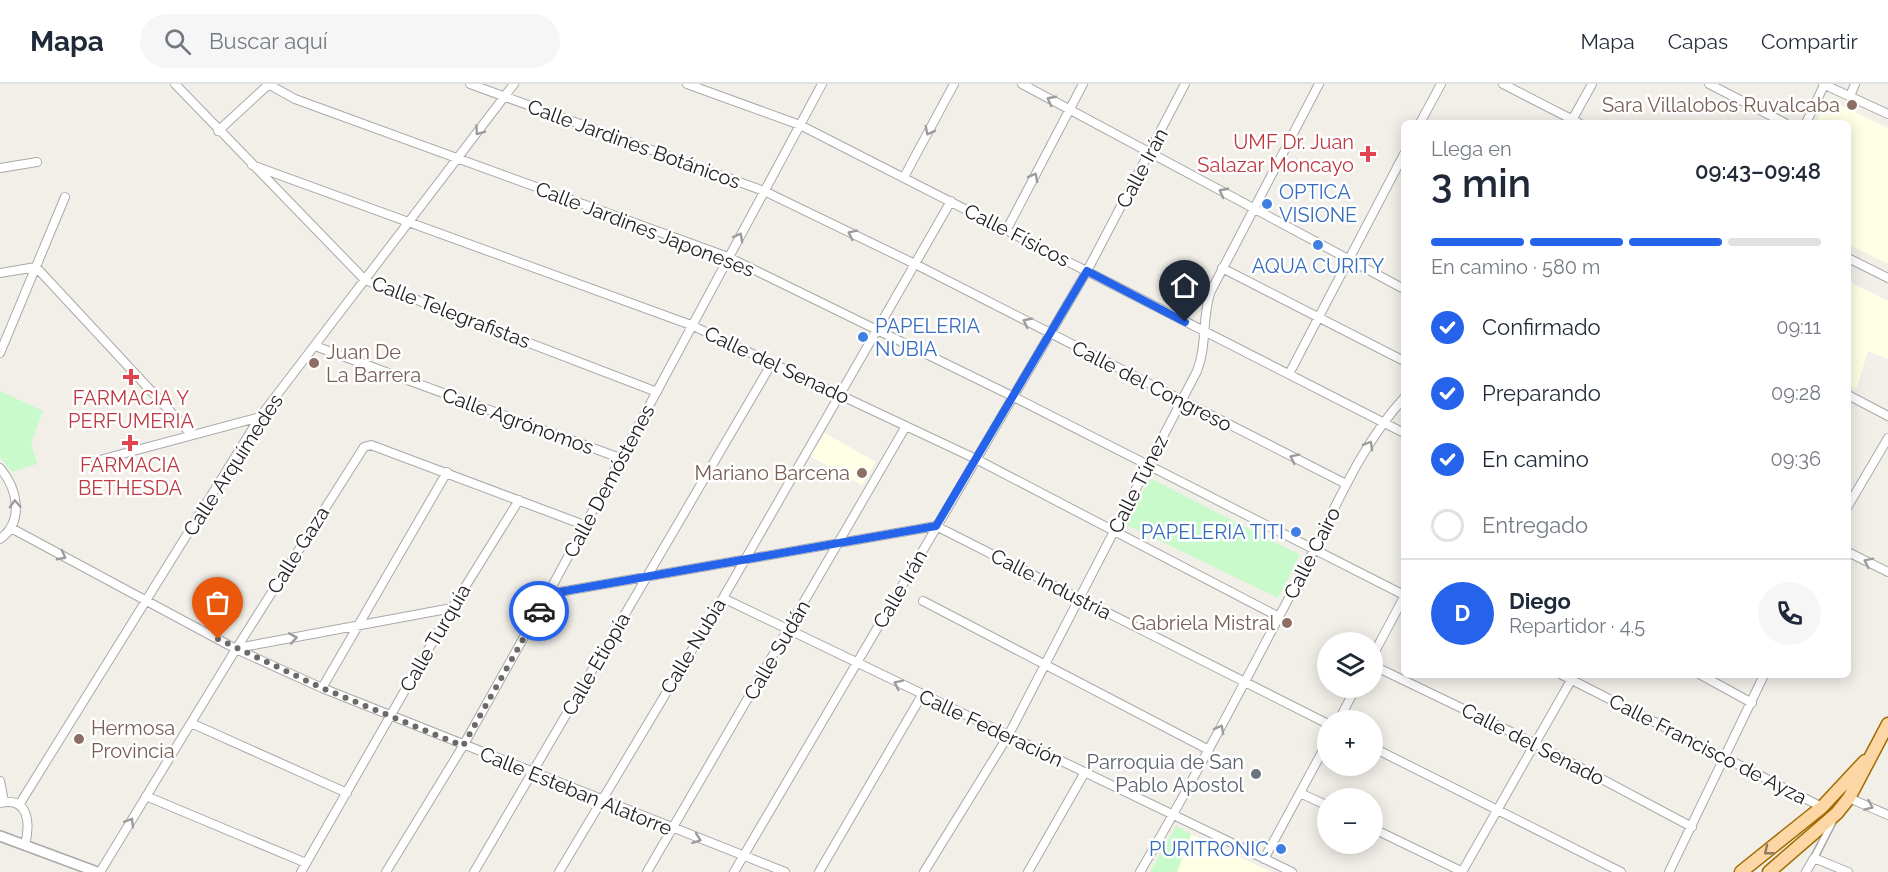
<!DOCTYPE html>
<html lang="es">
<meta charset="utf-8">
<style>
body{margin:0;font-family:Raleway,sans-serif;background:#f6f6f7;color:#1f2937;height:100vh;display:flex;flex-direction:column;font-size:22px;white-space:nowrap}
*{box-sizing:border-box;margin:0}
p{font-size:20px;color:#747a83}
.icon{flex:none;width:33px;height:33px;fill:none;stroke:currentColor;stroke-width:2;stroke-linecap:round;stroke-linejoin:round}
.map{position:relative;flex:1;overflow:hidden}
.side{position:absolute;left:1401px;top:36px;width:450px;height:558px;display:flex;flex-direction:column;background:#fff;border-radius:9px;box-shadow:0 3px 15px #0003}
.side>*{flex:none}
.tools{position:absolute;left:1317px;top:548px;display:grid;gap:12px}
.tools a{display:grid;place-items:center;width:66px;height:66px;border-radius:50%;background:#fff;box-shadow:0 3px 15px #0003;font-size:30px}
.pin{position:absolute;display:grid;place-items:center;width:51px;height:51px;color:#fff;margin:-62px -26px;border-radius:50% 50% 50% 0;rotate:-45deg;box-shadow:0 0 6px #0007}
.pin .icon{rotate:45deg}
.courier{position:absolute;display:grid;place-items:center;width:60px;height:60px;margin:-30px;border:4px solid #2563eb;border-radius:50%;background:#fff;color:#222;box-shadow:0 2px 8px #0007}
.headline em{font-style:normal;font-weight:600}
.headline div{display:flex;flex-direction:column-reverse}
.headline{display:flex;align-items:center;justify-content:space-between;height:102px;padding:0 30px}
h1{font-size:39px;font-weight:600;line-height:45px}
.bar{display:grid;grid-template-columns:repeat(4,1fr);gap:9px 6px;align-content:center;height:72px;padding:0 30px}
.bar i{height:8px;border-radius:4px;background:#e0e1e3}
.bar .selected{background:#2563eb}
.bar p{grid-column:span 4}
.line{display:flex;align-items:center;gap:15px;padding:0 30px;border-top:2px solid #e0e1e3}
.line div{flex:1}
.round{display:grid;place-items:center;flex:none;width:63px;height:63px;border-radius:32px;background:#f6f6f7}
ol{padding:0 30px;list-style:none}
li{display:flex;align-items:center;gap:18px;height:66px}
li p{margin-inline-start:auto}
li .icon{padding:6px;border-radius:50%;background:#2563eb;color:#fff;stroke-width:4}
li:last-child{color:#747a83}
li i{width:33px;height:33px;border:3px solid #e0e1e3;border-radius:50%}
header{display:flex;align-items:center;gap:36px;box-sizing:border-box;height:84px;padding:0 30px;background:#fff;border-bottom:2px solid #e0e1e3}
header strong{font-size:28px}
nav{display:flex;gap:33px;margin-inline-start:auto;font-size:21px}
.search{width:420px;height:54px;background:#f6f6f7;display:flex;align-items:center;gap:15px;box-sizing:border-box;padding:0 21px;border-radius:33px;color:#747a83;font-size:22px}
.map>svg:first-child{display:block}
.education{fill:#ffffe5}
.park{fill:#c8facc}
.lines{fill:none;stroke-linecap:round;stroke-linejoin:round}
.pedestrian-casing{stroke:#a9a9a9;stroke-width:9}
.minor-casing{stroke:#a9a9a9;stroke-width:10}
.tertiary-casing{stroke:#a9a9a9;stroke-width:12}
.primary-casing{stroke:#a06b00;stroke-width:15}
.pedestrian{stroke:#fff;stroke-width:6}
.minor{stroke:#fff;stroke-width:8}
.tertiary{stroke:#fff;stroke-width:9}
.primary{stroke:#fcd6a4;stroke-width:12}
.oneway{stroke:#9c9c9c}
.oneway2{stroke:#8f7c63}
.done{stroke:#6b6a68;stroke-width:6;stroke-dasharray:0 10.8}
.route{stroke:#2563eb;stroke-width:8}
.education-dot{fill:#8d6e63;stroke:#fff;stroke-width:2}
.health-dot{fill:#e0444e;stroke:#fff;stroke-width:2}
.shop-dot{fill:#3f7fe0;stroke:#fff;stroke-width:2}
.worship-dot{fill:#6b7280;stroke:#fff;stroke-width:2}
.labels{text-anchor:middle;stroke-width:5;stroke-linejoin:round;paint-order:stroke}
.education-label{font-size:20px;fill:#785e54;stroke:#fff;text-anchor:end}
.health-label{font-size:20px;fill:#be3a42;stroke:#fff}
.street-label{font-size:20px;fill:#222;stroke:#fff}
.shop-label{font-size:20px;fill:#366cbe;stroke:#fff;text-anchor:start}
.worship-label{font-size:20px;fill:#5b616d;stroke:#fff;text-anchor:end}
</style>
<header>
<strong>Mapa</strong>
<div class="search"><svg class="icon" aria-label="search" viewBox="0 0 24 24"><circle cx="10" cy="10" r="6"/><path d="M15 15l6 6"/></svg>Buscar aquí</div>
<nav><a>Mapa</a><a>Capas</a><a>Compartir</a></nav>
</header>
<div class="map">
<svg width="1888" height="788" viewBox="0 0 1888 788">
<rect width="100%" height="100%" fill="#f2efe9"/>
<path class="education" d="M1828 15 1888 44V180L1848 160V39H1816Z
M1848 197 1888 217V275L1868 267 1856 306 1848 301Z
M825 349 876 378 862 401 810 372Z
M1191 750 1271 788H1177Z"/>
<path class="park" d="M0 307 43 327 31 359 37 380 12 388 0 373Z
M1150 394 1300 471 1278 514 1125 440Z
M1176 742 1191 750 1177 788H1150Z"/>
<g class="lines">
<defs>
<path id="pedestrian" d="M1814 774 1833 737"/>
<path id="minor" d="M175 0 365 196 657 308
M268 0 295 15 728 173 1012 312 1404 511
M470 0 764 107 915 180 1346 400
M687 0 800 41 1404 349
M1022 0 1404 205
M1503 0 1579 39
M1709 0 1785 39
M1823 0 1888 30
M1850 12 1855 0
M1571 38 1592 0
M1420 39 1441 0
M1806 39 1824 1
M218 47 269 0
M252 81 691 241 976 375 1279 533
M0 84 37 78
M904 93 954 0
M1007 145 1083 0
M1848 174 1888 194
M1222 184 1404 277
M0 189 36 183 192 351
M315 262 620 374
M0 269 65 113
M1289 290 1404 70
M1848 311 1888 332
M96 377 260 333
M0 384C17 404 25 437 0 455
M1848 422 1888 354
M11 444 236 565 322 604 785 788
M1848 468 1888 488
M548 510 936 442 1328 640
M723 514 1292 788
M923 517 1209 666
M237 564 452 524
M1372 573 1404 513
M1372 581 1534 659 1692 743
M1562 591 1822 723
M1701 591 1752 619
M322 604 447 388
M1339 636 1356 603
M191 639 347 709
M1372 663 1621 788
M0 697 4 718
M1300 709 1328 722
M146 712 306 779
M1849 714 1888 731
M0 719C30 712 30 741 25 761
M19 721 260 333 514 0
M1372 744 1463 788
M1264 775 1328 657
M100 788 236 565 364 363 371 361 584 441
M301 788 452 524 519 416
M386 788 463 662 548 510 822 0
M474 788 772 279
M559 788 723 514 951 117
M647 788 906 342
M734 788 1087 187 1185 0
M819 788 922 611
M924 788 1008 652 1197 287C1207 262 1202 235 1210 209L1319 0
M1028 788 1085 688
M1140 788C1198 689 1250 588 1303 487 1334 428 1359 363 1404 314
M1462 788 1574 591
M1669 788 1764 591
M1806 788 1814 774 1848 788"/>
<path id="tertiary" d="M0 752 97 788"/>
<path id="primary" d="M1741 788 1822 723 1865 677
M1769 788 1837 729 1849 714 1888 640"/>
</defs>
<use href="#pedestrian" class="pedestrian-casing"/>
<use href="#minor" class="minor-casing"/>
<use href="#tertiary" class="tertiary-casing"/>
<use href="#primary" class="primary-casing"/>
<use href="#pedestrian" class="pedestrian"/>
<use href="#minor" class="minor"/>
<use href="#tertiary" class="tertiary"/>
<use href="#primary" class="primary"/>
</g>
<defs><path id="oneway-chevron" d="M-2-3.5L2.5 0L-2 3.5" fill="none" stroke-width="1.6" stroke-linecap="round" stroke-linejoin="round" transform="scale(1.5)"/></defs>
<g class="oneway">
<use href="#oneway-chevron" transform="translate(1051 16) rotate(-152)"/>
<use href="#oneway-chevron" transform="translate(479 47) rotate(126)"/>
<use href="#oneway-chevron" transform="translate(929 47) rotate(118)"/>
<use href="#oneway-chevron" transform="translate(1034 93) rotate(-62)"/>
<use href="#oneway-chevron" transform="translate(1223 108) rotate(-152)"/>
<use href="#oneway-chevron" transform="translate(852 150) rotate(-154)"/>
<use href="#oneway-chevron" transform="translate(739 153) rotate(-61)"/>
<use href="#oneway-chevron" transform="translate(1027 238) rotate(-153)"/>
<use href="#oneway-chevron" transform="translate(1369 361) rotate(-60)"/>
<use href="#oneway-chevron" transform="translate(1294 374) rotate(-154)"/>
<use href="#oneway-chevron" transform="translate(15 420) rotate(-93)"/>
<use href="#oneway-chevron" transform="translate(62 472) rotate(28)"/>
<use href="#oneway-chevron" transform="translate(1868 478) rotate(-154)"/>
<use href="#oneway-chevron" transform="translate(293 554) rotate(-10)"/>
<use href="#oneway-chevron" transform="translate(898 600) rotate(-154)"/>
<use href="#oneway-chevron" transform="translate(1220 645) rotate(-62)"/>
<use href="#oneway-chevron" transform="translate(1869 722) rotate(24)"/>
<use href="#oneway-chevron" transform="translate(130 738) rotate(-59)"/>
<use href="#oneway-chevron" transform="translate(697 755) rotate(20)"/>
</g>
<use class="oneway2" href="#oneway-chevron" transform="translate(1768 767) rotate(142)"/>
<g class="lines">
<path class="done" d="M218 555 322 604 463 662 539 527"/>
<path class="route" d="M539 527 548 510 936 442 1087 187 1185 238"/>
</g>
<g class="education-dot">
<circle cx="1852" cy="21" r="6"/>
<circle cx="314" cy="279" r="6"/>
<circle cx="862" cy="389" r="6"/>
<circle cx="1287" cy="539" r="6"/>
<circle cx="79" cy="655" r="6"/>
</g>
<g class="health-dot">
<path d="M1365 61h6v6h6v6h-6v6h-6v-6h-6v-6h6z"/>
<path d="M128 284h6v6h6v6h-6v6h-6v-6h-6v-6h6z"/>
<path d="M127 350h6v6h6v6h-6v6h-6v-6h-6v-6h6z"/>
</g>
<g class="shop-dot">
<circle cx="1267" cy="120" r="6"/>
<circle cx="1318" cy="161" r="6"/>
<circle cx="863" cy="253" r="6"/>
<circle cx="1296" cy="448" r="6"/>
<circle cx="1281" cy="765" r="6"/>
</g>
<circle class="worship-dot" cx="1256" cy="690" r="6"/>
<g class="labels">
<g class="education-label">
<text x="1840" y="28">Sara Villalobos Ruvalcaba</text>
<text x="326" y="275" text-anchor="start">Juan De<tspan x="326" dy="23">La Barrera</tspan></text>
<text x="850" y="396">Mariano Barcena</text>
<text x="1275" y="546">Gabriela Mistral</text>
<text x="91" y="651" text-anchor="start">Hermosa<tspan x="91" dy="23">Provincia</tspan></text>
</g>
<g class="health-label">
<text x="1354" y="65" text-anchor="end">UMF Dr. Juan<tspan x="1354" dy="23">Salazar Moncayo</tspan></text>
<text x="131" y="321">FARMACIA Y<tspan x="131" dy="23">PERFUMERIA</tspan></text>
<text x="130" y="388">FARMACIA<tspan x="130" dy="23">BETHESDA</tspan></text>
</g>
<g class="street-label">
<text transform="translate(634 60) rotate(20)" y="7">Calle Jardines Botánicos</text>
<text transform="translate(1142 84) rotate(-62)" y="7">Calle Irán</text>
<text transform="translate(645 145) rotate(21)" y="7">Calle Jardines Japoneses</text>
<text transform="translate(1017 151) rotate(27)" y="7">Calle Físicos</text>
<text transform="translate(451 228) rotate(21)" y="7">Calle Telegrafistas</text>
<text transform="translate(777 281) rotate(25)" y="7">Calle del Senado</text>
<text transform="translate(1152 302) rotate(27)" y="7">Calle del Congreso</text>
<text transform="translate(518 337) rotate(20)" y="7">Calle Agrónomos</text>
<text transform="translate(233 381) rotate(-57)" y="7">Calle Arquímedes</text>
<text transform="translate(609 397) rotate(-62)" y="7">Calle Demóstenes</text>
<text transform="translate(1138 400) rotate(-63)" y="7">Calle Túnez</text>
<text transform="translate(298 466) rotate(-58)" y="7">Calle Gaza</text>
<text transform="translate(1312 469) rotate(-63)" y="7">Calle Cairo</text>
<text transform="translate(1051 500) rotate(27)" y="7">Calle Industria</text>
<text transform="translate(900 505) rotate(-60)" y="7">Calle Irán</text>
<text transform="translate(435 554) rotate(-60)" y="7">Calle Turquía</text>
<text transform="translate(693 562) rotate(-59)" y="7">Calle Nubia</text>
<text transform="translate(777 566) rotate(-60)" y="7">Calle Sudán</text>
<text transform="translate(596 580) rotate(-60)" y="7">Calle Etiopía</text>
<text transform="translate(991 644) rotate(25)" y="7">Calle Federación</text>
<text transform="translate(1533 660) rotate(27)" y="7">Calle del Senado</text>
<text transform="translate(1708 665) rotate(27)" y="7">Calle Francisco de Ayza</text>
<text transform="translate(576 707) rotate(22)" y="7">Calle Esteban Alatorre</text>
</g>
<g class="shop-label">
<text x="1279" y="115">OPTICA<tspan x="1279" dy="23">VISIONE</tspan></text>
<text x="1318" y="189" text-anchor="middle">AQUA CURITY</text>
<text x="875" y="249">PAPELERIA<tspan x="875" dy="23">NUBIA</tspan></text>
<text x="1284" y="455" text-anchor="end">PAPELERIA TITI</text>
<text x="1269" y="772" text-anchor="end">PURITRONIC</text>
</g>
<g class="worship-label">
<text x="1244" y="685">Parroquia de San<tspan x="1244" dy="23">Pablo Apostol</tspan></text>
</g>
</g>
</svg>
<div class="tools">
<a><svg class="icon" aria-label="layers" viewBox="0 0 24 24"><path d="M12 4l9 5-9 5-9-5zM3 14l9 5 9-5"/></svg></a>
<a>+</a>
<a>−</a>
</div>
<div class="pin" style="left:218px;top:555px;background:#ea580c"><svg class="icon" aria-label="bag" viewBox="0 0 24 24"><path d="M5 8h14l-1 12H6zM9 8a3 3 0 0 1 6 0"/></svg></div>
<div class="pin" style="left:1185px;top:238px;background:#1f2937"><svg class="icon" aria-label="home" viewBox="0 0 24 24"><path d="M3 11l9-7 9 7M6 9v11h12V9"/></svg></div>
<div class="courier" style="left:539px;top:527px"><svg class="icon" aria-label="car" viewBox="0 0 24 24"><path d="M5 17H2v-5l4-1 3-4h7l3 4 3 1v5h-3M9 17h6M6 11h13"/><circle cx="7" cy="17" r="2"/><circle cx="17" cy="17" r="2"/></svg></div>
<section class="side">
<div class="headline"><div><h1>3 min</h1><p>Llega en</p></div><em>09:43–09:48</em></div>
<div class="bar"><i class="selected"></i><i class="selected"></i><i class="selected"></i><i></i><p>En camino · 580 m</p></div>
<ol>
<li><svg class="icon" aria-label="check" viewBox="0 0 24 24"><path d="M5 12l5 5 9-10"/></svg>Confirmado<p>09:11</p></li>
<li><svg class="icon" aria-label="check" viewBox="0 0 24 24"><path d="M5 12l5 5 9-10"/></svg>Preparando<p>09:28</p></li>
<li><svg class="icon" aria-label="check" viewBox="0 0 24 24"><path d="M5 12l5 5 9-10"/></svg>En camino<p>09:36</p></li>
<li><i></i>Entregado</li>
</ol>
<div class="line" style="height:108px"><b class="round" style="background:#2563eb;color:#fff">D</b><div><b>Diego</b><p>Repartidor · 4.5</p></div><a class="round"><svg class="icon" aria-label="phone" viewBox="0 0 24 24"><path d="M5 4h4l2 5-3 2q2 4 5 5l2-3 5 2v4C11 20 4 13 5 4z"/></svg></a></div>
</section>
</div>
